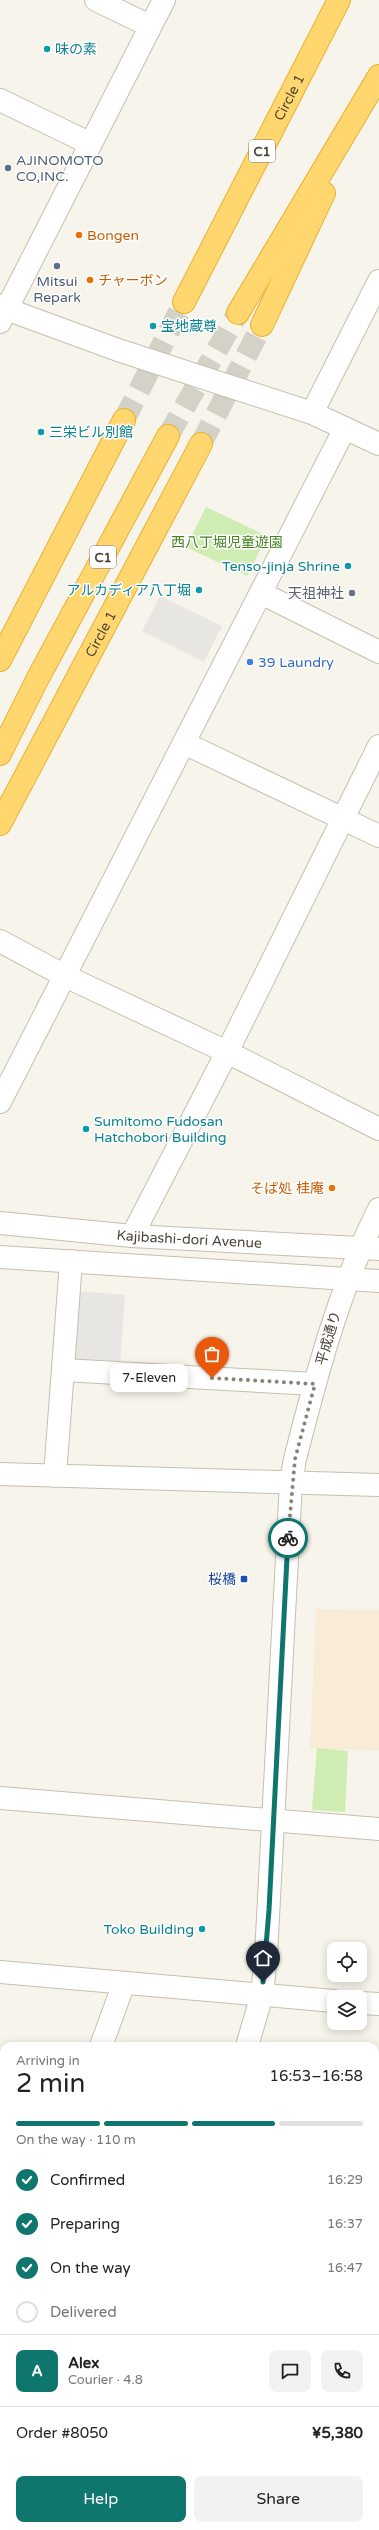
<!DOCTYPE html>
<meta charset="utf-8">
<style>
body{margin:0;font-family:"Varela Round","Noto Sans JP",sans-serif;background:#f2f2f2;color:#222;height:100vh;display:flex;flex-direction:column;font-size:15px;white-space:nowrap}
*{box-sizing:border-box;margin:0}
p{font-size:13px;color:#767676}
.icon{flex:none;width:22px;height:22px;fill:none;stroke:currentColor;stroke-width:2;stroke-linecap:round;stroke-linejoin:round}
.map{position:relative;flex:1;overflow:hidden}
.panel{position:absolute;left:0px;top:2042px;width:379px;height:488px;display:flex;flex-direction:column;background:#fff;border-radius:12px 12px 0 0;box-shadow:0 2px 10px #0003}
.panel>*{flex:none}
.tools{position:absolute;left:327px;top:1942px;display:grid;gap:8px}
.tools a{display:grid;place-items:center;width:40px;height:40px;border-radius:8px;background:#fff;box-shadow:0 2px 10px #0003;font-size:20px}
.pin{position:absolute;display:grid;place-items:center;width:34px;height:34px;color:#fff;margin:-41px -17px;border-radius:50% 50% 50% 0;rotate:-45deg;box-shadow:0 0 4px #0007}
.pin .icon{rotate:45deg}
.courier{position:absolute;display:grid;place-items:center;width:40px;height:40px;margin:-20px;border:3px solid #0f766e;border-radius:50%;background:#fff;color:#222;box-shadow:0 1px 5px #0007}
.bubble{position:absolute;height:28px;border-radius:8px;background:#fff;box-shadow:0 2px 10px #0003;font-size:13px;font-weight:600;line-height:28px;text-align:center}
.headline em{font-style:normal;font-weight:600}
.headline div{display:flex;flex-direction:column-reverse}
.headline{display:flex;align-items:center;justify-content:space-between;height:68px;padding:0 16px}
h1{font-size:26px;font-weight:600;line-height:30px}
.bar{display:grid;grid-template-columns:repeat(4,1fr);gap:6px 4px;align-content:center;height:48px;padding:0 16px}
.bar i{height:5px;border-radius:3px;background:#e0e0e0}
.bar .current{background:#0f766e}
.bar p{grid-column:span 4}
.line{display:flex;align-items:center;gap:10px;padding:0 16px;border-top:1px solid #e0e0e0}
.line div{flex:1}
.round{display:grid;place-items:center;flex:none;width:42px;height:42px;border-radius:8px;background:#f2f2f2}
ol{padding:0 16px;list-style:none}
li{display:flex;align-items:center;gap:12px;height:44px}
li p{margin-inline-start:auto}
li .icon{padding:4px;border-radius:50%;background:#0f766e;color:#fff;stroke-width:4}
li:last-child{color:#767676}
li i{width:22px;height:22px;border:2px solid #e0e0e0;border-radius:50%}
.button{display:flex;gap:8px;margin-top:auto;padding:8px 16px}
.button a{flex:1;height:46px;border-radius:8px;background:#0f766e;color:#fff;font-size:16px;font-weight:600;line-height:46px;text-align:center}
.button a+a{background:#f2f2f2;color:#222}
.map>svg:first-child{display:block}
.commercial{fill:#f9ecd6}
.green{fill:#cfedb2}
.parking{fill:#e8e6e2}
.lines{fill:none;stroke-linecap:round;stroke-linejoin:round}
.motorway-tunnel{stroke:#d4d1c7;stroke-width:22;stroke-dasharray:22 11;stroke-linecap:butt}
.minor-casing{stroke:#c6bfaf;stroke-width:24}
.tertiary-casing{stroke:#c6bfaf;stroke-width:24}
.motorway-casing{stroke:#eab032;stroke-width:24}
.minor{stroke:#fff;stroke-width:22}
.tertiary{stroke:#fff;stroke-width:22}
.motorway{stroke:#ffd76e;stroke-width:22}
.done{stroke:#888277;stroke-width:4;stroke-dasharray:0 7.2}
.route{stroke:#0f766e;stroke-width:5}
.culture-dot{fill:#0f9aa8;stroke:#fff;stroke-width:1.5}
.service-dot{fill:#5c6f8a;stroke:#fff;stroke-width:1.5}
.food-dot{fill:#e8710a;stroke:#fff;stroke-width:1.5}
.worship-dot{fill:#6b7280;stroke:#fff;stroke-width:1.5}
.shop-dot{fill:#3f7fe0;stroke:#fff;stroke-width:1.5}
.transit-dot{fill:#1a4fb4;stroke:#fff;stroke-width:1.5}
.labels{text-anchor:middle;stroke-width:3;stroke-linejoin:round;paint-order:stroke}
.shield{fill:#fff;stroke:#827d74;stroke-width:1}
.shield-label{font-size:13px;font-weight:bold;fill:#4c4538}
.culture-label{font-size:14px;fill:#0d838f;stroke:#fff;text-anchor:start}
.street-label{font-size:14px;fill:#4c4538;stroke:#fff}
.service-label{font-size:14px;fill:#4e5e75;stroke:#fff;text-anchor:start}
.food-label{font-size:14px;fill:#c56008;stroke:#fff;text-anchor:start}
.park-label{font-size:14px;fill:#448425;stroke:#fff}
.worship-label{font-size:14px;fill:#5b616d;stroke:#fff;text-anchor:end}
.shop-label{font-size:14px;fill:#366cbe;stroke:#fff;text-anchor:start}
.transit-label{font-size:14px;fill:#164399;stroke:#fff;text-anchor:end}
</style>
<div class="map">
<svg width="379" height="2530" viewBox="0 0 379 2530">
<rect width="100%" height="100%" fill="#f6f4eb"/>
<path class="commercial" d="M316 1609 379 1610V1751L310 1748Z"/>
<path class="green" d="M206 507 267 536 247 576 186 547Z
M317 1748 348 1751 345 1812 312 1810Z"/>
<path class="parking" d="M160 596 222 626 204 662 142 631Z
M78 1291 125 1295 120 1364 73 1361Z"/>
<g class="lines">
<path class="motorway-tunnel" d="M124 420 184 302
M168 436 238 313
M201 444 262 325"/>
<defs>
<path id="minor" d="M96 0 150 26
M0 100 91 144
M6 309 118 350 312 413 379 444
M0 322 164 0
M312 413 379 281
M261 593 379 652
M184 743 379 836
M0 941 65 976 227 1052 379 1129
M0 1102 345 428
M132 1236 227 1052 379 746
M63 1370 315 1384
M0 1474 379 1485
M55 1476 71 1261
M0 1798 379 1829
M101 2046 124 1983
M0 2328 4 2317
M375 2348 379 2337
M0 2506 4 2507
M57 2526 69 2530
M315 2530 316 2526"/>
<g id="tertiary">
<path d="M0 306 6 309"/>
<path id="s1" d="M0 1223 132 1236 379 1249"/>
<path d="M0 1257 379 1281"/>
<path d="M0 1972 334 2001"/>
<path d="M360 2003 379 2004"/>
<path d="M247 2046 262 1995 266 1955 291 1482 295 1459C317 1373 339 1289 379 1209"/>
<path d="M80 2530 81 2526"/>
</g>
<g id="motorway">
<path id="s2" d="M184 302 339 0"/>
<path d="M238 313 379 76"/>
<path d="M262 325 324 193"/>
<path d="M0 660 124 420"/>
<path d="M0 754 38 678 168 436"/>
<path id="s3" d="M0 824 201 444"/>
</g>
</defs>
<use href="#minor" class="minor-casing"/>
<use href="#tertiary" class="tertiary-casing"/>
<use href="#motorway" class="motorway-casing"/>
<use href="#minor" class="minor"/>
<use href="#tertiary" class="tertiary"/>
<use href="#motorway" class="motorway"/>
</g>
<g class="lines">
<path class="done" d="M212 1378 315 1384 295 1459 288 1538"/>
<path class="route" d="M263 1982 269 1910 288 1538"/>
</g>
<g class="culture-dot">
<circle cx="47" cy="49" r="4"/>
<circle cx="153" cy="326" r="4"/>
<circle cx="41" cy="432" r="4"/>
<circle cx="348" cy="566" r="4"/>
<circle cx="199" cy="590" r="4"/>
<circle cx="86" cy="1129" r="4"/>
<circle cx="202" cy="1929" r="4"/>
</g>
<g class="service-dot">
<circle cx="8" cy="168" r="4"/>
<circle cx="57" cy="266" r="4"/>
</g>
<g class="food-dot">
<circle cx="79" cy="235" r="4"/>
<circle cx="90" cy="280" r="4"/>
<circle cx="332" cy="1188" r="4"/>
</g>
<circle class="worship-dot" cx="352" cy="593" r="4"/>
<circle class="shop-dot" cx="250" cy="662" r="4"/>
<rect class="transit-dot" x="240" y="1575" width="8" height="8" rx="2"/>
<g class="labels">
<g class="shield">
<rect x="249" y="140" width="26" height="22" rx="3"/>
<rect x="90" y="546" width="26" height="22" rx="3"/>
</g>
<g class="shield-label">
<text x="262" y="156">C1</text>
<text x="103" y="562">C1</text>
</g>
<g class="culture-label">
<text x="55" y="54">味の素</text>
<text x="161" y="331">宝地蔵尊</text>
<text x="49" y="437">三栄ビル別館</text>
<text x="340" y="571" text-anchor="end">Tenso-jinja Shrine</text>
<text x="191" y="595" text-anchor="end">アルカディア八丁堀</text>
<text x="94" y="1126">Sumitomo Fudosan<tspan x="94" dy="16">Hatchobori Building</tspan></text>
<text x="194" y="1934" text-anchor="end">Toko Building</text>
</g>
<g class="street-label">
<text dy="5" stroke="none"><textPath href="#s2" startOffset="230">Circle 1</textPath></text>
<text dy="5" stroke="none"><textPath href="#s3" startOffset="215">Circle 1</textPath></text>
<text dy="5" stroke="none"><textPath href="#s1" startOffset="190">Kajibashi-dori Avenue</textPath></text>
<text transform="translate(328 1338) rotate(-74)" y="5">平成通り</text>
</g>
<g class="service-label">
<text x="16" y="165">AJINOMOTO<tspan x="16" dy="16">CO,INC.</tspan></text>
<text x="57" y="286" text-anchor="middle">Mitsui<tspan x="57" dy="16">Repark</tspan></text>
</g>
<g class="food-label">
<text x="87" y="240">Bongen</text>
<text x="98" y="285">チャーボン</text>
<text x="324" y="1193" text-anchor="end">そば処 桂庵</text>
</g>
<g class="park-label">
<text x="227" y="547">西八丁堀児童遊園</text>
</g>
<g class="worship-label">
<text x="344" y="598">天祖神社</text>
</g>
<g class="shop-label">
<text x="258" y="667">39 Laundry</text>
</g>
<g class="transit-label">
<text x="236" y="1584">桜橋</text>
</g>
</g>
</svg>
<div class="tools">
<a><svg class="icon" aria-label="locate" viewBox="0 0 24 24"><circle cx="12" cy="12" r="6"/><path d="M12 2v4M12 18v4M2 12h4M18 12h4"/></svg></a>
<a><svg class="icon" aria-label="layers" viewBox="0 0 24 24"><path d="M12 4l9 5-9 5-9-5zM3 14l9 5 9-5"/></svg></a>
</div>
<div class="pin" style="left:212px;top:1378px;background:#ea580c"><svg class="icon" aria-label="bag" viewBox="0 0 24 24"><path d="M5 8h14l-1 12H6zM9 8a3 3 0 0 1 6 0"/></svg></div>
<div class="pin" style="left:263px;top:1982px;background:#1f2937"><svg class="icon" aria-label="home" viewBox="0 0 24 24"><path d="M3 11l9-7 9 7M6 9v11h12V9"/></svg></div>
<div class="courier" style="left:288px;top:1538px"><svg class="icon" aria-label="bike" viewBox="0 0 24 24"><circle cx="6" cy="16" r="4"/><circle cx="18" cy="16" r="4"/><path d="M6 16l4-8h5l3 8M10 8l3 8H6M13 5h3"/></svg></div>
<div class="bubble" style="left:110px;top:1364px;width:78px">7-Eleven</div>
<section class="panel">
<div class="headline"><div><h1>2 min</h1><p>Arriving in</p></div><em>16:53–16:58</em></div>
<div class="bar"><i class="current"></i><i class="current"></i><i class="current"></i><i></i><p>On the way · 110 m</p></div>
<ol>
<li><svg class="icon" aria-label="check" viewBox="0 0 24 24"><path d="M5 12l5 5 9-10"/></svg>Confirmed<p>16:29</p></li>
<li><svg class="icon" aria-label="check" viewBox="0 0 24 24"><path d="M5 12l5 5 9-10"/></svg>Preparing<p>16:37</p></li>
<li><svg class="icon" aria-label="check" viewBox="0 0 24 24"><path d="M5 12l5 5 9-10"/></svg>On the way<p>16:47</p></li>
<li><i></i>Delivered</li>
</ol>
<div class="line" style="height:72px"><b class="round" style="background:#0f766e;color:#fff">A</b><div><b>Alex</b><p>Courier · 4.8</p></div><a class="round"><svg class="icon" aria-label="chat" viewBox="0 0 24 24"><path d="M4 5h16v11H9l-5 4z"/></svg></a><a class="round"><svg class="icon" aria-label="phone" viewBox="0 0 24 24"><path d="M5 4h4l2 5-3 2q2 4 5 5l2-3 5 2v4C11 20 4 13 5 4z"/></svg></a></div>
<div class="line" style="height:52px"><div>Order #8050</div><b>¥5,380</b></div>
<div class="button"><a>Help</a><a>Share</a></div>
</section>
</div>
